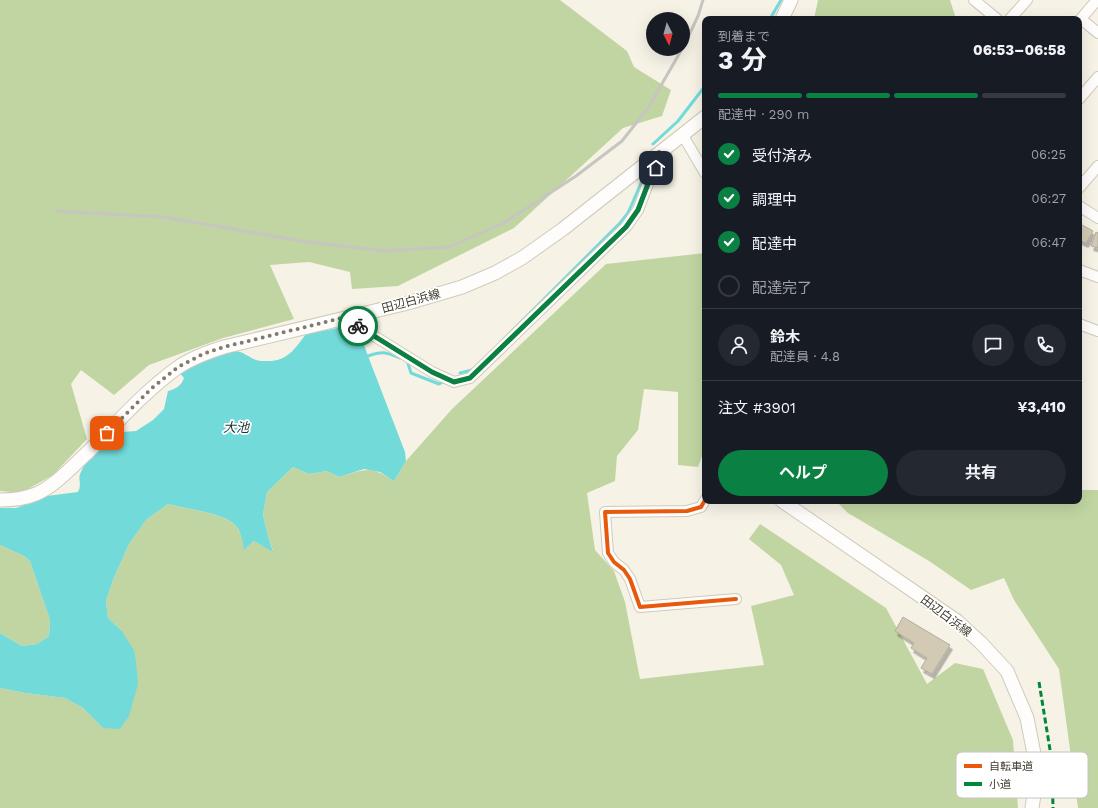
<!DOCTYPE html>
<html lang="ja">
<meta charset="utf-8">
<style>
body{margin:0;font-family:"Work Sans","Noto Sans JP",sans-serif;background:#242831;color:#f1f3f6;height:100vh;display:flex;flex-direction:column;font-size:15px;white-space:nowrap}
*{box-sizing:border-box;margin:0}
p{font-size:13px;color:#9ea1a6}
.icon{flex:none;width:22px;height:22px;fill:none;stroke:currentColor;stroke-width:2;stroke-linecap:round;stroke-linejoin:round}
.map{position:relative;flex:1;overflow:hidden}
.side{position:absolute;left:702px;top:16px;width:380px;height:488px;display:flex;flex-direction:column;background:#171b24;border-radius:8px;box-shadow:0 4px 16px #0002}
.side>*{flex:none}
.needle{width:26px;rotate:174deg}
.buttons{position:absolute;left:646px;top:12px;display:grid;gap:8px}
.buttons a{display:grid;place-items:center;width:44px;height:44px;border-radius:50%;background:#171b24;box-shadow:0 4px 16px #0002;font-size:20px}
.pin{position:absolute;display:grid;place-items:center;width:34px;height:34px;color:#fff;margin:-17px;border-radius:8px;box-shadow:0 2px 6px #0006}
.courier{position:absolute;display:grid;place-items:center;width:40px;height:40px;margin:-20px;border:3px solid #0b8043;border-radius:50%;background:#fff;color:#222;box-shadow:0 1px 5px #0007}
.head em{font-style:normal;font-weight:700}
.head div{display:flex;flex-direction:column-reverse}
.head{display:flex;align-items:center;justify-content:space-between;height:68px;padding:0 16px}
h1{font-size:26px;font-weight:700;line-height:30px}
.bar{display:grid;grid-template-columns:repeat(4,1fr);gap:6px 4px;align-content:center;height:48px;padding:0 16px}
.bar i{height:5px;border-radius:3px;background:#363941}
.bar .selected{background:#0b8043}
.bar p{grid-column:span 4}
.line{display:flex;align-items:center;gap:10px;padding:0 16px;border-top:1px solid #363941}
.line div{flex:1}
.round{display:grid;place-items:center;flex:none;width:42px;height:42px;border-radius:21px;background:#242831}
ol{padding:0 16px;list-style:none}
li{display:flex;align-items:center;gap:12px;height:44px}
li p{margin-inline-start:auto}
li .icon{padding:4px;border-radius:50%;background:#0b8043;color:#fff;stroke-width:4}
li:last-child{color:#9ea1a6}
li i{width:22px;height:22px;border:2px solid #363941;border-radius:50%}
.action{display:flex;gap:8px;margin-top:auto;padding:8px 16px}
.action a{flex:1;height:46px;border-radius:24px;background:#0b8043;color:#fff;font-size:16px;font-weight:700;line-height:46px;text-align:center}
.action a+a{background:#242831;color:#f1f3f6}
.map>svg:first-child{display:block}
.forest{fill:#c1d5a2}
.water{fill:#72dad9}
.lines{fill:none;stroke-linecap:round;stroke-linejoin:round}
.stream{stroke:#72dad9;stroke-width:3}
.building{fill:#d3cab3;stroke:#b1aca0;filter:url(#shadow)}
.minor-casing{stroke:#cfcabe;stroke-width:12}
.major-casing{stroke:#cfcabe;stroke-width:15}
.minor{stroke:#fefdfb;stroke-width:10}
.major{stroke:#fefdfb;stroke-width:13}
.rail{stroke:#c7c5c1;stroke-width:3}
.quiet{stroke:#00873e;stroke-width:3;stroke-dasharray:6 3;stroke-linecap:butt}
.cycleway-casing{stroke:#fff;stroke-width:6}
.cycleway{stroke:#e8590c;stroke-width:4}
.done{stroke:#817b6e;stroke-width:4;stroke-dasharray:0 7.2}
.route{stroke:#0b8043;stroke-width:5}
.labels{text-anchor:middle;stroke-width:3.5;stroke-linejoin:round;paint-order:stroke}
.street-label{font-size:12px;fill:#413b2e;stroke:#fff}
.water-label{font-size:13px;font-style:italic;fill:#1a3232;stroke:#fff}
.key{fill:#fff;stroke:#c6c4c0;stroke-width:1}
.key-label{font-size:11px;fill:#413b2e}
</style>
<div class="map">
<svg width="1098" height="808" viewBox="0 0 1098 808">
<defs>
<filter id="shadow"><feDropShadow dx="2.5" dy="4.5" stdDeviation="0" flood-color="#0004"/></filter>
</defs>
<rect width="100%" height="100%" fill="#f7f2e6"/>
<path class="forest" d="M0 0H560L627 51 634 67 671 90 662 116 623 128 514 228 398 286 352 289 350 272 309 262 270 265 294 319 223 338 149 365 114 395 81 370 71 384 87 439 53 475 21 493 0 491Z
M818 0H950L956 19H814Z
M705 253V448L698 467 678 465V392L644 389 638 430 617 456 615 481 587 493 595 550 614 571 625 602 640 679 764 665 751 606 794 595 781 565 749 539 760 524 886 608 927 684 955 663 983 669 1013 740 1018 808H0V688L25 693 65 698 83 708 103 728 121 630 108 618 106 601 113 580 129 544 146 520 168 504C183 508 224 514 234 524 240 531 244 540 245 549L254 541 273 551 268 536 263 515 267 492 293 467 309 474 327 471 339 477C366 469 370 465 394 481L406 461 452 409 606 264Z
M1079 490H1098V808H1078L1059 669 1014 600 1004 578 971 590 929 561 848 513 836 501H1079Z
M0 545 24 556 30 561 50 620 49 636 37 644 22 646 0 633Z"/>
<path class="water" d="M343 327 362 339 368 356 405 452 406 461 394 481 380 472 364 469 339 477 327 471 309 474 293 467 267 492 263 515 268 536 273 552 254 541 244 550C243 540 241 531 234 524 225 514 183 508 168 504L146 520 129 544 113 580 106 601 108 618 121 630 134 650 136 662 138 684 129 716 120 729 103 728 83 708 65 698 25 693 0 688V633L22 646 37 644 49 636 50 620 30 561 24 556 0 545V508H16L47 496 78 492C82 484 78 481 80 474 86 459 100 446 109 433L136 431 153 420 164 409 168 391C176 389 181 386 184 378L179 372C191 366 222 350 234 351 243 351 248 357 256 360 259 361 262 361 265 361 287 362 294 350 306 334Z"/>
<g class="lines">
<path class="stream" d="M770 19 781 0
M653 144 678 121 705 86
M503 340 620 223 628 213 645 174 650 168
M368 356C383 351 385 352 400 358
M405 360H407L411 373 439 384 443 382
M460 373 472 370"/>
</g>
<path class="building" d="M1082 225 1093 231 1086 243 1079 240V229Z
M1096 232 1098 233V248L1091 246Z
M903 617 950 645 932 674 921 668 927 658 911 648 914 643 895 631Z"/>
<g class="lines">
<defs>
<path id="minor" d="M974 0 997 19
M1010 19 1027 0
M1081 19 1098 33
M1079 21 1097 0
M1079 99 1098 77
M682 134 705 173
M1079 188 1098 166
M1079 206 1098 218
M1079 270 1098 277
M346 317 350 321 432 372 454 382 470 378 626 227 638 210 651 176 661 159 659 152
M1079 324 1098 331
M705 500 701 507 687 511 605 512 608 553 614 562 624 570 630 579 640 607 736 599"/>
<path id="major" d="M782 19 791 0
M0 500C12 500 24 499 36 494 54 487 74 465 88 452 117 423 144 392 177 368 191 358 208 352 224 347L408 303 462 287 495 273 522 258 563 229 705 117
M782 501 957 621 981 643 1007 671 1027 718 1035 759V788L1032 808"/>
</defs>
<use href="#minor" class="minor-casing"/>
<use href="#major" class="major-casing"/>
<use href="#minor" class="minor"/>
<use href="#major" class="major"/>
<path class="rail" d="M683 48 698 16 703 0
M56 211 164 217 301 241 384 251 449 247 504 223 576 176 622 141 648 108 682 49"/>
<path class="quiet" d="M1039 682 1052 762 1053 808"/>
<defs>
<path id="cycleway" d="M346 317 350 321 432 372 454 382 470 378 626 227 638 210 651 176 661 159 659 152
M705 500 701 507 687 511 605 512 608 553 614 562 624 570 630 579 640 607 736 599"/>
</defs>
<use href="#cycleway" class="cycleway-casing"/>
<use href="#cycleway" class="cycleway"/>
</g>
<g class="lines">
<path class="done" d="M107 433 152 388 178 367 203 354 224 347 346 317 358 326"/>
<path class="route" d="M358 326 432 372 454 382 470 378 626 227 638 210 651 176 656 168"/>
</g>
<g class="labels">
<g class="street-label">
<text transform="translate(411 301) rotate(-15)" y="4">田辺白浜線</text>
<text transform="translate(946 616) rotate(37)" y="4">田辺白浜線</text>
</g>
<g class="water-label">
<text x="236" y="432">大池</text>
</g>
</g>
<rect x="956" y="752" width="132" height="46" rx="6" class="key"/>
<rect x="964" y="764" width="18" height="4" fill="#e8590c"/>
<rect x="964" y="782" width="18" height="4" fill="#00873e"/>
<g class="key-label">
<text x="989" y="770">自転車道</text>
<text x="989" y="788">小道</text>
</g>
</svg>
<div class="buttons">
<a><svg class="needle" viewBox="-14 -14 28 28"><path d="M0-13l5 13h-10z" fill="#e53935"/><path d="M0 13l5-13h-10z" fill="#9ea1a6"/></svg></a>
</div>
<div class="pin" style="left:107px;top:433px;background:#ea580c"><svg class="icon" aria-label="bag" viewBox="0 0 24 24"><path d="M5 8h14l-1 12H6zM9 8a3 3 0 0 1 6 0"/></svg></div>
<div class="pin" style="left:656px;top:168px;background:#1f2937"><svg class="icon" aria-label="home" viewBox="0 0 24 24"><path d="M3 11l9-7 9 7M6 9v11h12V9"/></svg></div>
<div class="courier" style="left:358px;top:326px"><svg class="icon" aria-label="bike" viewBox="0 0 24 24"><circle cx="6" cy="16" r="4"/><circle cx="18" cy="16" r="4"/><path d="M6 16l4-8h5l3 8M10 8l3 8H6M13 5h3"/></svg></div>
<section class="side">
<div class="head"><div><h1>3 分</h1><p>到着まで</p></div><em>06:53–06:58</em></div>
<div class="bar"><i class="selected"></i><i class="selected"></i><i class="selected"></i><i></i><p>配達中 · 290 m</p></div>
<ol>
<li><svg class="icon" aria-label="check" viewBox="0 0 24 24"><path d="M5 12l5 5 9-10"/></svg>受付済み<p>06:25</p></li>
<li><svg class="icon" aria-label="check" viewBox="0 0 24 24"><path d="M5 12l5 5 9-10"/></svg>調理中<p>06:27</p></li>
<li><svg class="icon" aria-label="check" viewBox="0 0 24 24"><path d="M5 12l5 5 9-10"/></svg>配達中<p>06:47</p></li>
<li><i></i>配達完了</li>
</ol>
<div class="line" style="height:72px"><a class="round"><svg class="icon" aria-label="person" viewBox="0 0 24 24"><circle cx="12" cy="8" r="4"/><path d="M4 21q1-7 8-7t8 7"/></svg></a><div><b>鈴木</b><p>配達員 · 4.8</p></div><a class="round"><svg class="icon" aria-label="chat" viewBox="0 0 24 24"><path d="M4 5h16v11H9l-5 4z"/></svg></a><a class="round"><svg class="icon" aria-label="phone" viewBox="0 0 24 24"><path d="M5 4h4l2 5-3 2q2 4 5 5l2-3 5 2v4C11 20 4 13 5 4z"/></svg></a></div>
<div class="line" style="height:52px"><div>注文 #3901</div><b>¥3,410</b></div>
<div class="action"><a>ヘルプ</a><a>共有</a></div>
</section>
</div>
